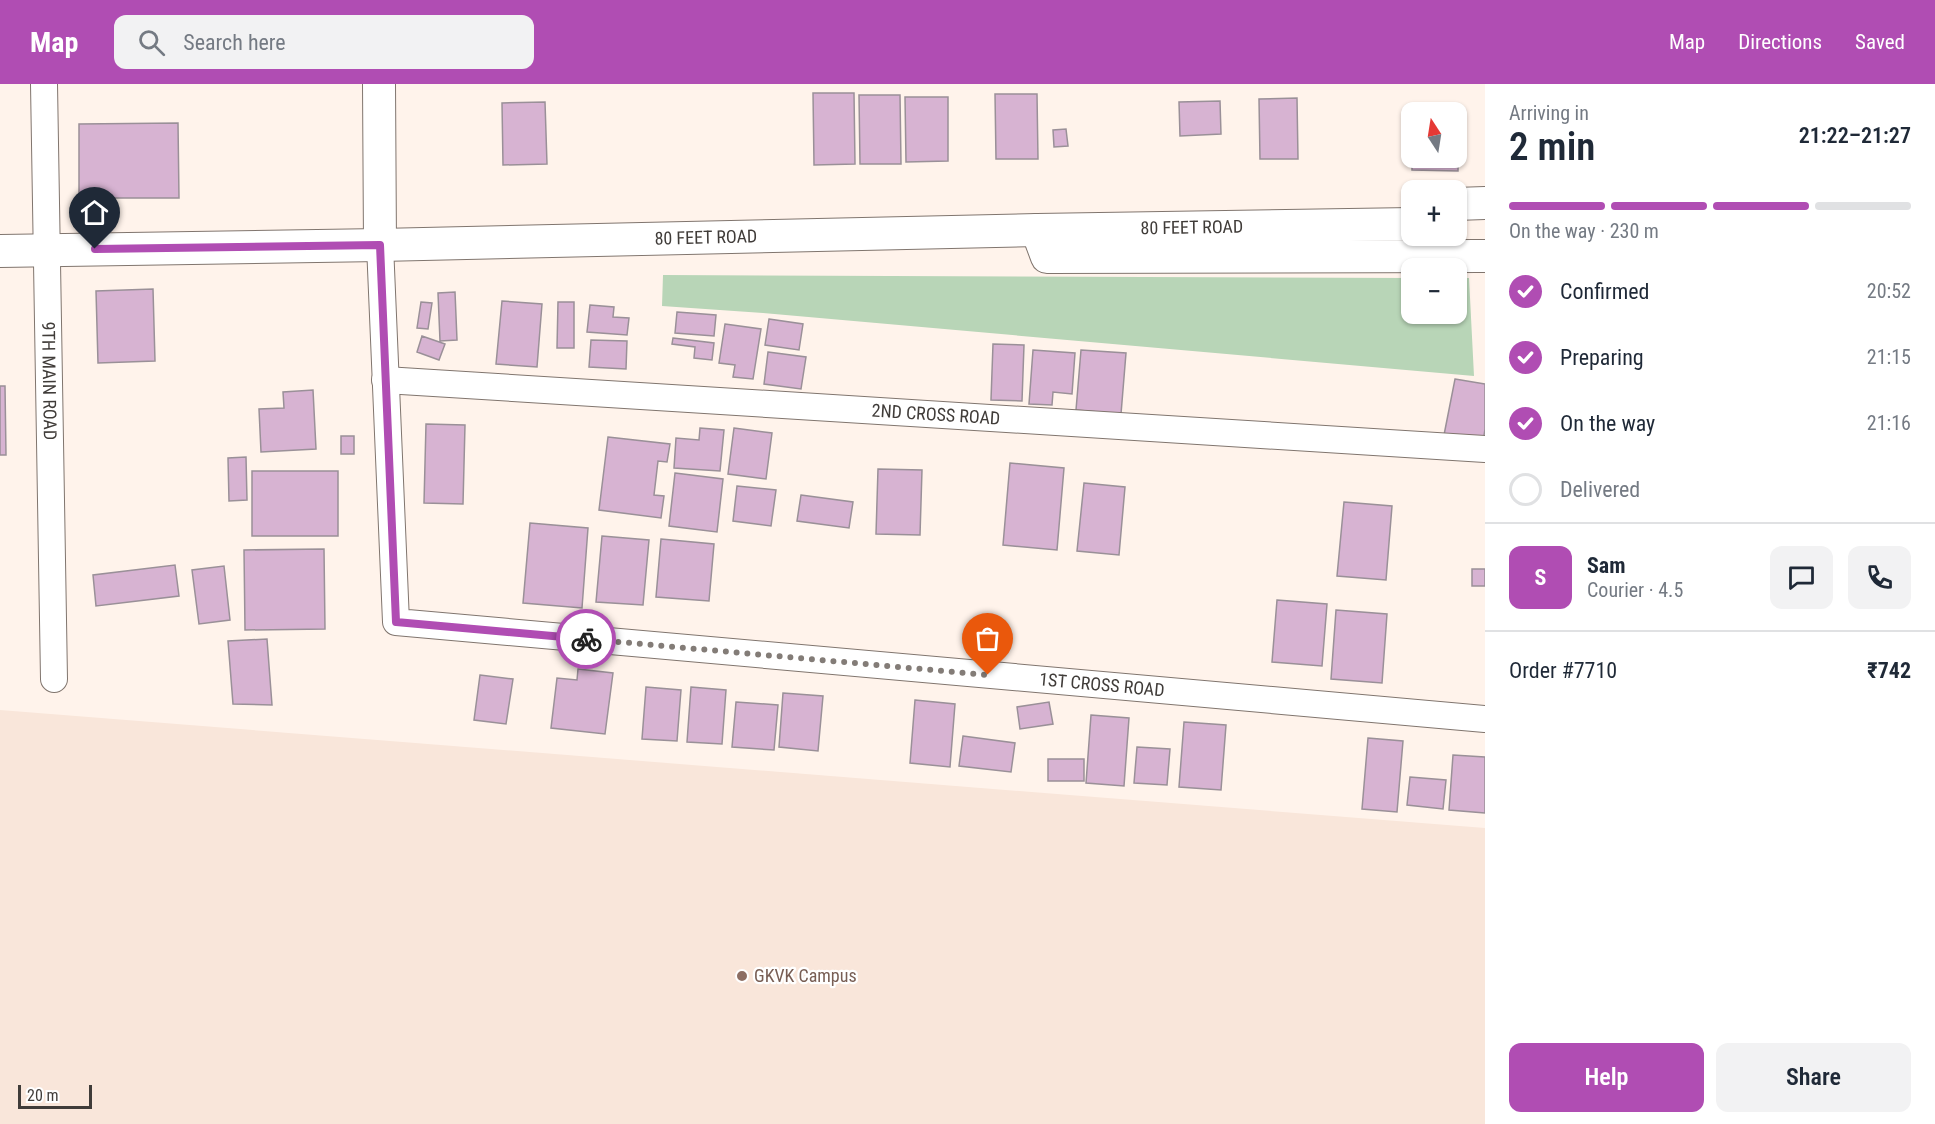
<!DOCTYPE html>
<meta charset="utf-8">
<style>
body{margin:0;font-family:"Roboto Condensed",sans-serif;background:#f2f2f3;color:#1f2937;height:100vh;display:flex;flex-direction:column;font-size:22px;white-space:nowrap}
*{box-sizing:border-box;margin:0}
p{font-size:20px;color:#747a83}
.icon{flex:none;width:33px;height:33px;fill:none;stroke:currentColor;stroke-width:2;stroke-linecap:round;stroke-linejoin:round}
.map{position:relative;flex:1;overflow:hidden}
.sheet{display:flex;flex-direction:column;background:#fff;width:450px}
.sheet>*{flex:none}
.needle{width:39px;rotate:348deg}
.controls{position:absolute;left:1401px;top:18px;display:grid;gap:12px}
.controls a{display:grid;place-items:center;width:66px;height:66px;border-radius:12px;background:#fff;box-shadow:0 2px 4px #0004;font-size:30px}
.scale{position:absolute;left:18px;bottom:15px;width:74px;box-sizing:border-box;padding-left:6px;border:3px solid #403c39;border-top:0;font-size:16px;line-height:21px;white-space:nowrap;color:#403c39;-webkit-text-stroke:4px #fff;paint-order:stroke}
.pin{position:absolute;display:grid;place-items:center;width:51px;height:51px;color:#fff;margin:-62px -26px;border-radius:50% 50% 50% 0;rotate:-45deg;box-shadow:0 0 6px #0007}
.pin .icon{rotate:45deg}
.courier{position:absolute;display:grid;place-items:center;width:60px;height:60px;margin:-30px;border:4px solid #b04db3;border-radius:50%;background:#fff;color:#222;box-shadow:0 2px 8px #0007}
.headline em{font-style:normal;font-weight:600}
.headline div{display:flex;flex-direction:column-reverse}
.headline{display:flex;align-items:center;justify-content:space-between;height:102px;padding:0 24px}
h1{font-size:39px;font-weight:600;line-height:45px}
.bar{display:grid;grid-template-columns:repeat(4,1fr);gap:9px 6px;align-content:center;height:72px;padding:0 24px}
.bar i{height:8px;border-radius:4px;background:#e0e1e3}
.bar .selected{background:#b04db3}
.bar p{grid-column:span 4}
.line{display:flex;align-items:center;gap:15px;padding:0 24px;border-top:2px solid #e0e1e3}
.line div{flex:1}
.round{display:grid;place-items:center;flex:none;width:63px;height:63px;border-radius:12px;background:#f2f2f3}
ol{padding:0 24px;list-style:none}
li{display:flex;align-items:center;gap:18px;height:66px}
li p{margin-inline-start:auto}
li .icon{padding:6px;border-radius:50%;background:#b04db3;color:#fff;stroke-width:4}
li:last-child{color:#747a83}
li i{width:33px;height:33px;border:3px solid #e0e1e3;border-radius:50%}
.button{display:flex;gap:12px;margin-top:auto;padding:12px 24px}
.button a{flex:1;height:69px;border-radius:12px;background:#b04db3;color:#fff;font-size:24px;font-weight:600;line-height:69px;text-align:center}
.button a+a{background:#f2f2f3;color:#1f2937}
header{display:flex;align-items:center;gap:36px;box-sizing:border-box;height:84px;padding:0 30px;background:#b04db3;color:#fff}
header strong{font-size:28px}
nav{display:flex;gap:33px;margin-inline-start:auto;font-size:21px}
.search{width:420px;height:54px;background:#f2f2f3;display:flex;align-items:center;gap:15px;box-sizing:border-box;padding:0 21px;border-radius:12px;color:#747a83;font-size:22px}
main{display:flex;flex:1;min-height:0}
.map>svg:first-child{display:block}
.built{fill:#f9e6da}
.green{fill:#b8d5b7}
.building{fill:#d7b3d2;stroke:#9a9098;stroke-width:1.5}
.lines{fill:none;stroke-linecap:round;stroke-linejoin:round}
.minor-casing{stroke:#80756e;stroke-width:28}
.tertiary-casing{stroke:#80756e;stroke-width:34}
.minor{stroke:#fff;stroke-width:26}
.tertiary{stroke:#fff;stroke-width:32}
.done{stroke:#837c77;stroke-width:6;stroke-dasharray:0 10.8}
.route{stroke:#b04db3;stroke-width:8}
.education-dot{fill:#8d6e63;stroke:#fff;stroke-width:2}
.labels{text-anchor:middle;stroke-width:4.5;stroke-linejoin:round;paint-order:stroke}
.street-label{font-size:18px;fill:#403c39;stroke:#fff}
.education-label{font-size:18px;fill:#785e54;stroke:#fff;text-anchor:start}
</style>
<header>
<strong>Map</strong>
<div class="search"><svg class="icon" aria-label="search" viewBox="0 0 24 24"><circle cx="10" cy="10" r="6"/><path d="M15 15l6 6"/></svg>Search here</div>
<nav><a>Map</a><a>Directions</a><a>Saved</a></nav>
</header>
<main>
<div class="map">
<svg width="1485" height="1040" viewBox="0 0 1485 1040">
<rect width="100%" height="100%" fill="#fff3eb"/>
<path class="built" d="M0 626 1485 744V1040H0Z"/>
<path class="green" d="M663 191 1411 194 1412 230H1456L1457 194H1469L1474 292 763 229 662 222Z"/>
<path class="building" d="M813 9H854L855 80 814 81Z
M995 10H1037L1038 75H996Z
M859 11H900L901 80H860Z
M905 13H948V77L906 78Z
M1297 14 1298 75H1260L1259 15Z
M1220 17 1221 50 1180 52 1179 18Z
M545 18 547 80 503 81 502 19Z
M1413 23 1459 24 1458 87 1412 86V74H1456V28H1413Z
M178 39 179 114H79V40Z
M1066 45 1068 62 1054 63 1053 46Z
M153 205 155 277 98 279 96 207Z
M455 208 457 256 440 257 438 209Z
M502 217 542 220 537 283 496 280Z
M421 218 432 219 428 245 417 244Z
M558 218H574V264H557Z
M590 221 614 223 613 233 629 234 627 251 587 248Z
M677 228 716 231 714 252 675 249Z
M769 235 803 240 799 266 765 261Z
M725 240 761 245 753 295 733 293 735 281 719 279Z
M422 252 445 260 439 276 417 268Z
M673 254 714 259 712 276 694 274 695 263 672 260Z
M591 256 627 257 626 285 589 283Z
M993 260 1024 261 1022 317 991 316Z
M1033 266 1075 269 1072 310 1053 308 1052 321 1029 320Z
M1081 266 1126 269 1121 330 1076 326Z
M768 268 806 273 801 305 764 300Z
M1455 295 1485 300V345L1483 358 1444 351Z
M0 302H5L6 371H0Z
M313 306 316 365 261 368 259 325 284 324 283 308Z
M426 340 465 341 463 420 424 419Z
M700 344 724 346 720 387 674 384 676 354 699 356Z
M734 344 772 349 766 395 728 390Z
M341 352H354V370H341Z
M608 353 670 360 667 378 658 377 654 411 664 412 661 434 599 426Z
M246 373 247 416 229 417 228 374Z
M1010 379 1064 384 1057 466 1003 461Z
M878 385 922 386 920 451 876 450Z
M252 387H338V452H252Z
M675 389 723 395 717 448 669 442Z
M1084 399 1125 403 1119 471 1077 467Z
M737 402 776 406 771 442 733 437Z
M801 411 853 418 849 444 797 437Z
M1344 418 1392 422 1386 496 1337 492Z
M530 439 588 444 582 524 523 519Z
M602 452 649 456 643 521 596 518Z
M661 455 714 460 709 517 656 513Z
M324 465 325 545 245 546 244 466Z
M175 481 179 512 96 522 93 491Z
M224 482 230 536 199 540 192 486Z
M1472 485H1485V502H1472Z
M1277 516 1327 520 1322 582 1272 578Z
M1336 526 1387 530 1382 599 1331 595Z
M267 555 272 621 233 620 228 557Z
M578 585 613 589 605 650 551 644 557 594 577 596Z
M480 591 513 595 506 640 474 636Z
M646 603 681 606 677 657 642 655Z
M691 603 726 606 722 660 687 658Z
M783 609 823 612 818 667 779 663Z
M915 616 955 620 950 683 910 679Z
M736 618 778 621 774 666 732 663Z
M1049 618 1053 640 1020 645 1017 623Z
M1091 631 1129 634 1124 702 1086 699Z
M1184 638 1226 641 1221 706 1179 703Z
M963 652 1015 659 1011 688 959 682Z
M1368 654 1403 657 1397 728 1362 725Z
M1137 663 1170 665 1167 701 1134 699Z
M1453 671 1485 673V729L1449 726Z
M1048 675H1084V697H1048Z
M1410 693 1446 696 1443 725 1407 721Z"/>
<g class="lines">
<defs>
<g id="minor">
<path id="s1" d="M44 0 54 595"/>
<path id="s2" d="M380 161 396 538 1485 635"/>
<path id="s3" d="M385 296 1485 365"/>
</g>
<g id="tertiary">
<path d="M379 0 380 161"/>
<path d="M1456 120 1485 119"/>
<path d="M1037 146 1047 173 1485 172"/>
<path id="s4" d="M0 167 380 161 1037 146 1412 140"/>
</g>
</defs>
<use href="#minor" class="minor-casing"/>
<use href="#tertiary" class="tertiary-casing"/>
<use href="#minor" class="minor"/>
<use href="#tertiary" class="tertiary"/>
</g>
<g class="lines">
<path class="done" d="M586 555 988 591"/>
<path class="route" d="M95 165 380 161 396 538 586 555"/>
</g>
<circle class="education-dot" cx="742" cy="892" r="6"/>
<g class="labels">
<g class="street-label">
<text dy="6" stroke="none"><textPath href="#s4" startOffset="1192">80 FEET ROAD</textPath></text>
<text dy="6" stroke="none"><textPath href="#s4" startOffset="706">80 FEET ROAD</textPath></text>
<text dy="6" stroke="none"><textPath href="#s1" startOffset="297">9TH MAIN ROAD</textPath></text>
<text dy="6" stroke="none"><textPath href="#s3" startOffset="552">2ND CROSS ROAD</textPath></text>
<text dy="6" stroke="none"><textPath href="#s2" startOffset="1086">1ST CROSS ROAD</textPath></text>
</g>
<g class="education-label">
<text x="754" y="898">GKVK Campus</text>
</g>
</g>
</svg>
<div class="controls">
<a><svg class="needle" viewBox="-14 -14 28 28"><path d="M0-13l5 13h-10z" fill="#e53935"/><path d="M0 13l5-13h-10z" fill="#747a83"/></svg></a>
<a>+</a>
<a>−</a>
</div>
<div class="scale">20 m</div>
<div class="pin" style="left:988px;top:591px;background:#ea580c"><svg class="icon" aria-label="bag" viewBox="0 0 24 24"><path d="M5 8h14l-1 12H6zM9 8a3 3 0 0 1 6 0"/></svg></div>
<div class="pin" style="left:95px;top:165px;background:#1f2937"><svg class="icon" aria-label="home" viewBox="0 0 24 24"><path d="M3 11l9-7 9 7M6 9v11h12V9"/></svg></div>
<div class="courier" style="left:586px;top:555px"><svg class="icon" aria-label="bike" viewBox="0 0 24 24"><circle cx="6" cy="16" r="4"/><circle cx="18" cy="16" r="4"/><path d="M6 16l4-8h5l3 8M10 8l3 8H6M13 5h3"/></svg></div>
</div>
<section class="sheet">
<div class="headline"><div><h1>2 min</h1><p>Arriving in</p></div><em>21:22–21:27</em></div>
<div class="bar"><i class="selected"></i><i class="selected"></i><i class="selected"></i><i></i><p>On the way · 230 m</p></div>
<ol>
<li><svg class="icon" aria-label="check" viewBox="0 0 24 24"><path d="M5 12l5 5 9-10"/></svg>Confirmed<p>20:52</p></li>
<li><svg class="icon" aria-label="check" viewBox="0 0 24 24"><path d="M5 12l5 5 9-10"/></svg>Preparing<p>21:15</p></li>
<li><svg class="icon" aria-label="check" viewBox="0 0 24 24"><path d="M5 12l5 5 9-10"/></svg>On the way<p>21:16</p></li>
<li><i></i>Delivered</li>
</ol>
<div class="line" style="height:108px"><b class="round" style="background:#b04db3;color:#fff">S</b><div><b>Sam</b><p>Courier · 4.5</p></div><a class="round"><svg class="icon" aria-label="chat" viewBox="0 0 24 24"><path d="M4 5h16v11H9l-5 4z"/></svg></a><a class="round"><svg class="icon" aria-label="phone" viewBox="0 0 24 24"><path d="M5 4h4l2 5-3 2q2 4 5 5l2-3 5 2v4C11 20 4 13 5 4z"/></svg></a></div>
<div class="line" style="height:78px"><div>Order #7710</div><b>₹742</b></div>
<div class="button"><a>Help</a><a>Share</a></div>
</section>
</main>
